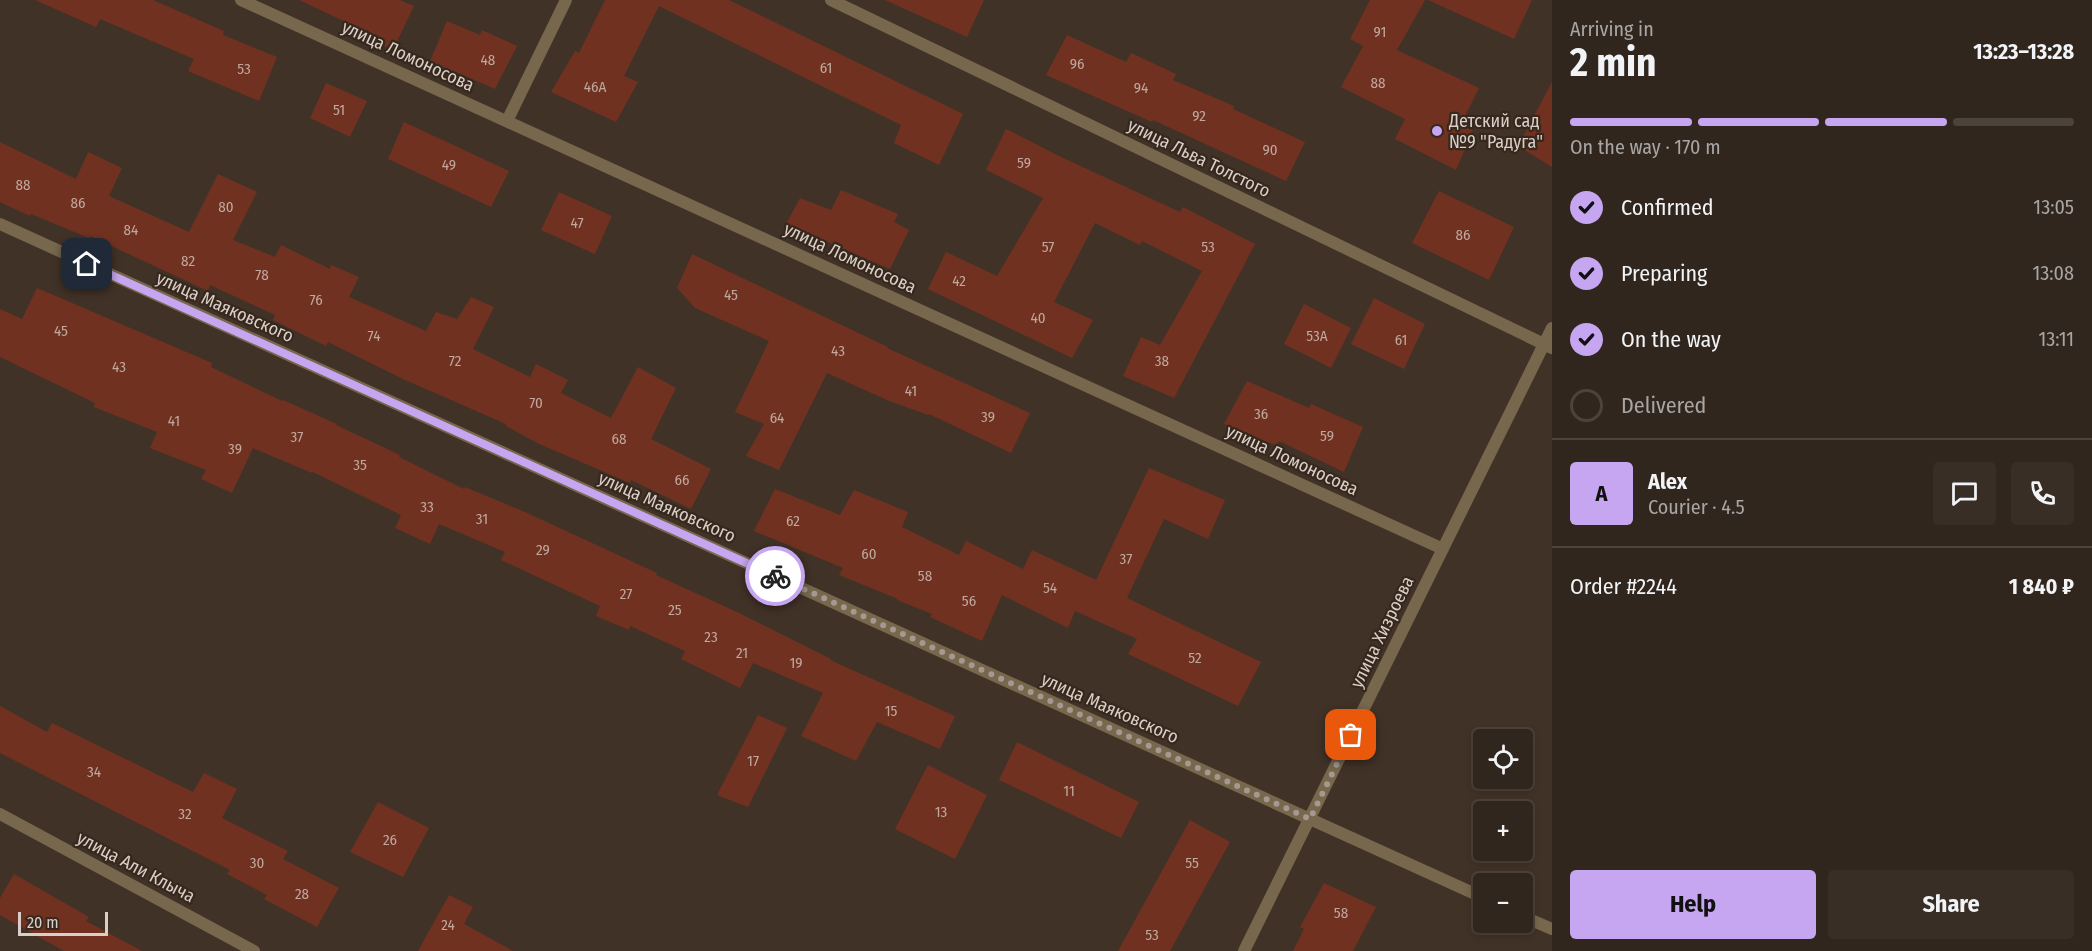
<!DOCTYPE html>
<meta charset="utf-8">
<style>
body{margin:0;font-family:"Fira Sans Condensed",sans-serif;background:#392e26;color:#f1f3f6;height:100vh;display:flex;flex-direction:column;font-size:22px;white-space:nowrap}
*{box-sizing:border-box;margin:0}
p{font-size:20px;color:#a8a5a4}
.icon{flex:none;width:33px;height:33px;fill:none;stroke:currentColor;stroke-width:2;stroke-linecap:round;stroke-linejoin:round}
.map{position:relative;flex:1;overflow:hidden}
.panel{display:flex;flex-direction:column;background:#31261d;width:540px}
.panel>*{flex:none}
.tools{position:absolute;left:1473px;top:729px;display:grid;gap:12px}
.tools a{display:grid;place-items:center;width:60px;height:60px;border-radius:6px;background:#31261d;box-shadow:0 3px 9px #0003,0 0 0 2px #4c433b;font-size:30px}
.scale{position:absolute;left:18px;bottom:15px;width:90px;box-sizing:border-box;padding-left:6px;border:3px solid #d9cfc8;border-top:0;font-size:16px;line-height:21px;white-space:nowrap;color:#d9cfc8;-webkit-text-stroke:4px #37281d;paint-order:stroke}
.pin{position:absolute;display:grid;place-items:center;width:51px;height:51px;color:#fff;margin:-26px;border-radius:12px;box-shadow:0 3px 9px #0006}
.courier{position:absolute;display:grid;place-items:center;width:60px;height:60px;margin:-30px;border:4px solid #c6a6f0;border-radius:50%;background:#fff;color:#222;box-shadow:0 2px 8px #0007}
.summary em{font-style:normal;font-weight:700}
.summary div{display:flex;flex-direction:column-reverse}
.summary{display:flex;align-items:center;justify-content:space-between;height:102px;padding:0 18px}
h1{font-size:39px;font-weight:700;line-height:45px}
.bar{display:grid;grid-template-columns:repeat(4,1fr);gap:9px 6px;align-content:center;height:72px;padding:0 18px}
.bar i{height:8px;border-radius:4px;background:#4c433b}
.bar .current{background:#c6a6f0}
.bar p{grid-column:span 4}
.line{display:flex;align-items:center;gap:15px;padding:0 18px;border-top:2px solid #4c433b}
.line div{flex:1}
.round{display:grid;place-items:center;flex:none;width:63px;height:63px;border-radius:6px;background:#392e26}
ol{padding:0 18px;list-style:none}
li{display:flex;align-items:center;gap:18px;height:66px}
li p{margin-inline-start:auto}
li .icon{padding:6px;border-radius:50%;background:#c6a6f0;color:#111;stroke-width:4}
li:last-child{color:#a8a5a4}
li i{width:33px;height:33px;border:3px solid #4c433b;border-radius:50%}
.button{display:flex;gap:12px;margin-top:auto;padding:12px 18px}
.button a{flex:1;height:69px;border-radius:6px;background:#c6a6f0;color:#111;font-size:24px;font-weight:700;line-height:69px;text-align:center}
.button a+a{background:#392e26;color:#f1f3f6}
main{display:flex;flex:1;min-height:0}
.map>svg:first-child{display:block}
.building{fill:#713121}
.lines{fill:none;stroke-linecap:round;stroke-linejoin:round}
.minor{stroke:#76674d;stroke-width:12}
.done{stroke:#a49890;stroke-width:6;stroke-dasharray:0 10.8}
.route{stroke:#c6a6f0;stroke-width:8}
.poi-dot{fill:#c6a6f0;stroke:#37281d;stroke-width:2}
.labels{text-anchor:middle;stroke-width:4.5;stroke-linejoin:round;paint-order:stroke}
.number-label{font-size:15px;fill:#bfa89e}
.street-label{font-size:18px;fill:#d9cfc8;stroke:#37281d}
.poi-label{font-size:18px;fill:#d9cfc8;stroke:#37281d;text-anchor:start}
</style>
<main>
<div class="map">
<svg width="1552" height="951" viewBox="0 0 1552 951">
<rect width="100%" height="100%" fill="#413227"/>
<path class="building" d="M35 0H153L224 31 223 35 277 57 259 101 188 71 194 59 100 19 96 27Z
M299 0H400L414 6 393 50 345 28 348 23Z
M605 0H729L963 114 939 165 894 143 901 125 659 6 624 76 638 82 616 122 551 92 575 51 579 53Z
M885 0H984L967 37Z
M1370 0H1425L1397 50 1479 88 1461 124 1473 130 1456 170 1395 139 1405 119 1341 87 1363 46 1350 39Z
M1428 0H1532L1514 39Z
M447 21 480 35 482 30 517 46 495 89 430 61Z
M1067 35 1126 62 1131 53 1176 74 1173 80 1234 106 1233 109 1305 142 1286 181 1153 120 1152 122 1046 75Z
M1552 82V167L1518 146Z
M326 83 367 101 350 137 310 118Z
M404 122 509 171 491 207 388 159Z
M1006 129 1061 157 1180 212 1183 207 1255 244 1174 398 1123 376 1141 337 1160 345 1202 271 1142 241 1140 245 1095 223 1054 302 1093 320 1072 358 928 289 946 252 997 276 1043 198 986 170Z
M0 142 76 179 88 152 122 168 109 196 189 232 218 174 257 192 233 240 275 257 281 245 330 269 331 265 359 277 349 297 426 331 436 312 457 319 471 297 494 307 473 349 530 377 536 364 568 380 561 393 611 418 638 367 676 388 651 439 711 469 691 509 631 480 630 483 537 443 506 426V424L403 379 328 342 326 346 273 320 275 315 210 285 208 291 90 236 89 238 31 214 30 216 0 202Z
M841 190 898 214 894 222 909 230 890 269 786 224 800 198 831 210Z
M1439 191 1514 227 1489 280 1412 243Z
M559 192 612 216 595 254 541 230Z
M692 254 888 347 887 348 1030 413 1011 453 929 414 928 415 887 400 827 373 779 470 746 456 764 424 735 412 769 341 695 308 677 288Z
M37 288 212 363 211 367 282 401 283 400 337 424 336 425 400 455 399 457 464 489 465 487 525 512 657 573 656 575 737 612 831 659 830 660 955 716 940 749 877 722 856 761 801 736 823 693 753 663 740 688 681 659 685 651 630 626 629 630 596 616 600 606 501 560 505 552 439 524 430 544 395 528 401 515 313 472 312 473 253 448 232 493 201 479 206 470 150 448 157 432 94 407 95 403 0 357V309L22 319Z
M1374 298 1425 324 1404 369 1351 344Z
M1304 304 1351 328 1331 368 1284 344Z
M1247 381 1309 408 1311 404 1363 427 1344 472 1279 441 1277 446 1224 424Z
M1149 468 1225 500 1208 539 1164 519 1127 598 1261 662 1238 706 1128 654 1137 639 1075 611 1068 628 1002 595 982 641 930 617 932 614 897 600 898 599 839 575 843 568 754 531 775 489 840 515 854 490 908 512 902 527 959 555 966 541 1023 569 1032 550 1096 580Z
M0 706 47 732 52 723 193 792 204 773 237 789 222 818 288 851 283 859 339 888 317 927 264 899 267 895 227 874 230 870 0 753Z
M758 715 787 728 748 807 717 795Z
M1017 742 1139 802 1121 838 999 780Z
M928 765 987 795 955 859 895 829Z
M378 802 429 828 403 877 350 852Z
M1190 820 1230 842 1170 951H1118Z
M14 874 89 917 86 921 142 951H64L0 915V898Z
M1324 883 1376 907 1353 951H1293L1304 929 1300 927Z
M449 895 473 907 464 924 513 951H418Z"/>
<g class="lines">
<path class="minor" d="M241 0 1443 549
M831 0 1552 348
M507 121 566 0
M0 224 1484 898
M0 814 254 951
M1522 916 1552 929
M1244 951 1552 328"/>
</g>
<g class="lines">
<path class="done" d="M775 576 1310 819 1351 735"/>
<path class="route" d="M87 264 775 576"/>
</g>
<circle class="poi-dot" cx="1437" cy="131" r="6"/>
<g class="labels">
<g class="number-label">
<text x="1380" y="37">91</text>
<text x="488" y="65">48</text>
<text x="1077" y="69">96</text>
<text x="826" y="73">61</text>
<text x="244" y="74">53</text>
<text x="1378" y="88">88</text>
<text x="595" y="92">46А</text>
<text x="1141" y="93">94</text>
<text x="339" y="115">51</text>
<text x="1199" y="121">92</text>
<text x="1270" y="155">90</text>
<text x="1024" y="168">59</text>
<text x="449" y="170">49</text>
<text x="23" y="190">88</text>
<text x="78" y="208">86</text>
<text x="226" y="212">80</text>
<text x="577" y="228">47</text>
<text x="131" y="235">84</text>
<text x="1463" y="240">86</text>
<text x="1048" y="252">57</text>
<text x="1208" y="252">53</text>
<text x="188" y="266">82</text>
<text x="262" y="280">78</text>
<text x="959" y="286">42</text>
<text x="731" y="300">45</text>
<text x="316" y="305">76</text>
<text x="1038" y="323">40</text>
<text x="61" y="336">45</text>
<text x="374" y="341">74</text>
<text x="1317" y="341">53А</text>
<text x="1401" y="345">61</text>
<text x="838" y="356">43</text>
<text x="455" y="366">72</text>
<text x="1162" y="366">38</text>
<text x="119" y="372">43</text>
<text x="911" y="396">41</text>
<text x="536" y="408">70</text>
<text x="1261" y="419">36</text>
<text x="988" y="422">39</text>
<text x="777" y="423">64</text>
<text x="174" y="426">41</text>
<text x="1327" y="441">59</text>
<text x="297" y="442">37</text>
<text x="619" y="444">68</text>
<text x="235" y="454">39</text>
<text x="360" y="470">35</text>
<text x="682" y="485">66</text>
<text x="427" y="512">33</text>
<text x="482" y="524">31</text>
<text x="793" y="526">62</text>
<text x="543" y="555">29</text>
<text x="869" y="559">60</text>
<text x="1126" y="564">37</text>
<text x="925" y="581">58</text>
<text x="1050" y="593">54</text>
<text x="626" y="599">27</text>
<text x="969" y="606">56</text>
<text x="675" y="615">25</text>
<text x="711" y="642">23</text>
<text x="742" y="658">21</text>
<text x="1195" y="663">52</text>
<text x="796" y="668">19</text>
<text x="891" y="716">15</text>
<text x="753" y="766">17</text>
<text x="94" y="777">34</text>
<text x="1069" y="796">11</text>
<text x="941" y="817">13</text>
<text x="185" y="819">32</text>
<text x="390" y="845">26</text>
<text x="257" y="868">30</text>
<text x="1192" y="868">55</text>
<text x="302" y="899">28</text>
<text x="1341" y="918">58</text>
<text x="448" y="930">24</text>
<text x="1152" y="940">53</text>
</g>
<g class="street-label">
<text transform="translate(408 56) rotate(25)" y="6">улица Ломоносова</text>
<text transform="translate(1199 158) rotate(26)" y="6">улица Льва Толстого</text>
<text transform="translate(850 258) rotate(25)" y="6">улица Ломоносова</text>
<text transform="translate(225 307) rotate(24)" y="6">улица Маяковского</text>
<text transform="translate(1292 460) rotate(25)" y="6">улица Ломоносова</text>
<text transform="translate(667 507) rotate(24)" y="6">улица Маяковского</text>
<text transform="translate(1382 632) rotate(-64)" y="6">улица Хизроева</text>
<text transform="translate(1110 708) rotate(24)" y="6">улица Маяковского</text>
<text transform="translate(136 867) rotate(28)" y="6">улица Али Клыча</text>
</g>
<g class="poi-label">
<text x="1449" y="127">Детский сад<tspan x="1449" dy="21">№9 "Радуга"</tspan></text>
</g>
</g>
</svg>
<div class="tools">
<a><svg class="icon" aria-label="locate" viewBox="0 0 24 24"><circle cx="12" cy="12" r="6"/><path d="M12 2v4M12 18v4M2 12h4M18 12h4"/></svg></a>
<a>+</a>
<a>−</a>
</div>
<div class="scale">20 m</div>
<div class="pin" style="left:1351px;top:735px;background:#ea580c"><svg class="icon" aria-label="bag" viewBox="0 0 24 24"><path d="M5 8h14l-1 12H6zM9 8a3 3 0 0 1 6 0"/></svg></div>
<div class="pin" style="left:87px;top:264px;background:#1f2937"><svg class="icon" aria-label="home" viewBox="0 0 24 24"><path d="M3 11l9-7 9 7M6 9v11h12V9"/></svg></div>
<div class="courier" style="left:775px;top:576px"><svg class="icon" aria-label="bike" viewBox="0 0 24 24"><circle cx="6" cy="16" r="4"/><circle cx="18" cy="16" r="4"/><path d="M6 16l4-8h5l3 8M10 8l3 8H6M13 5h3"/></svg></div>
</div>
<section class="panel">
<div class="summary"><div><h1>2 min</h1><p>Arriving in</p></div><em>13:23–13:28</em></div>
<div class="bar"><i class="current"></i><i class="current"></i><i class="current"></i><i></i><p>On the way · 170 m</p></div>
<ol>
<li><svg class="icon" aria-label="check" viewBox="0 0 24 24"><path d="M5 12l5 5 9-10"/></svg>Confirmed<p>13:05</p></li>
<li><svg class="icon" aria-label="check" viewBox="0 0 24 24"><path d="M5 12l5 5 9-10"/></svg>Preparing<p>13:08</p></li>
<li><svg class="icon" aria-label="check" viewBox="0 0 24 24"><path d="M5 12l5 5 9-10"/></svg>On the way<p>13:11</p></li>
<li><i></i>Delivered</li>
</ol>
<div class="line" style="height:108px"><b class="round" style="background:#c6a6f0;color:#111">A</b><div><b>Alex</b><p>Courier · 4.5</p></div><a class="round"><svg class="icon" aria-label="chat" viewBox="0 0 24 24"><path d="M4 5h16v11H9l-5 4z"/></svg></a><a class="round"><svg class="icon" aria-label="phone" viewBox="0 0 24 24"><path d="M5 4h4l2 5-3 2q2 4 5 5l2-3 5 2v4C11 20 4 13 5 4z"/></svg></a></div>
<div class="line" style="height:78px"><div>Order #2244</div><b>1 840 ₽</b></div>
<div class="button"><a>Help</a><a>Share</a></div>
</section>
</main>
